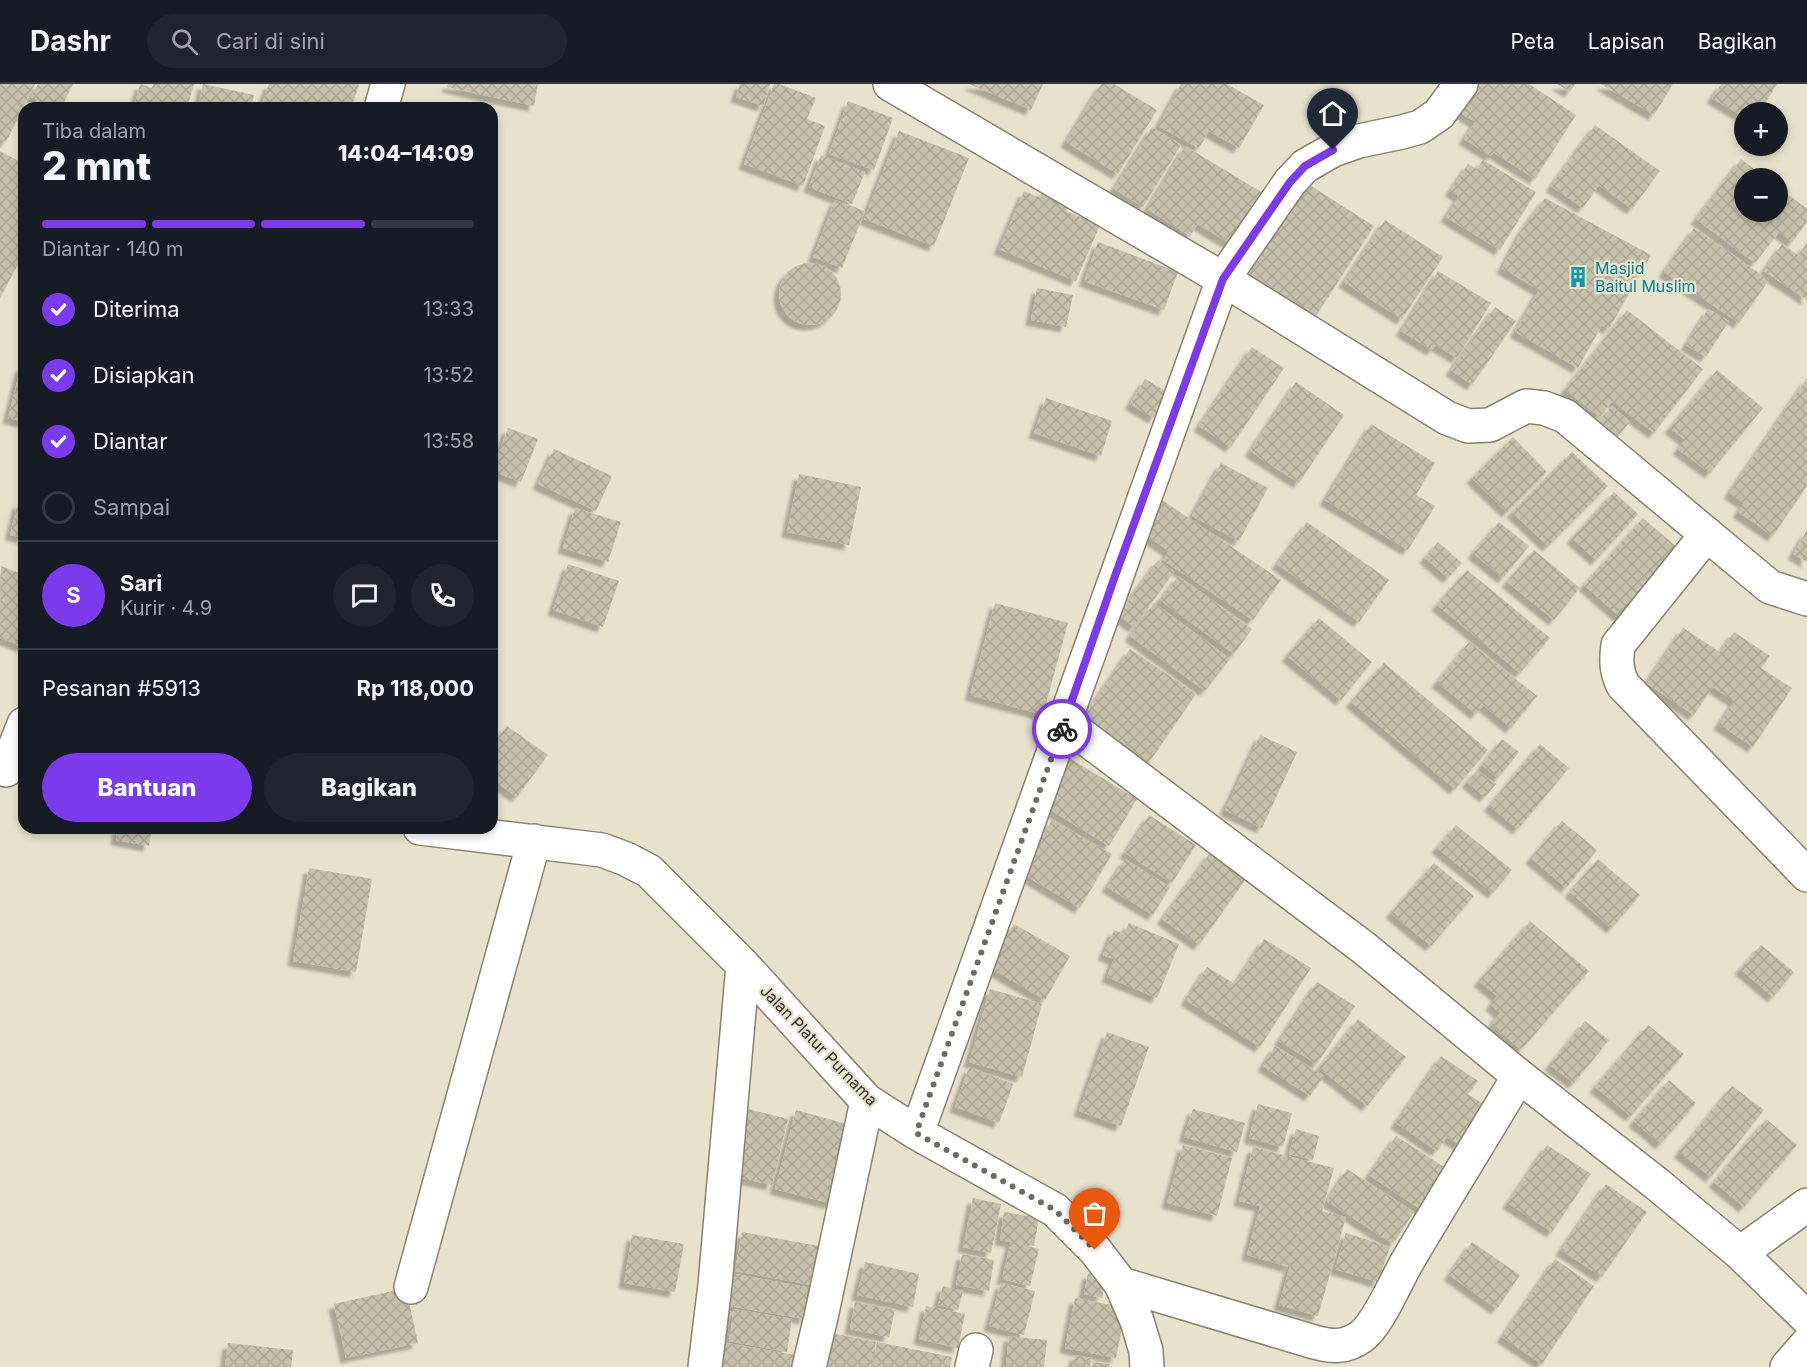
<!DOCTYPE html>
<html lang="id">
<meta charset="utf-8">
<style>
body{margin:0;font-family:Inter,sans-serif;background:#20242c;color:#f1f3f6;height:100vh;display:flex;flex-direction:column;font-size:22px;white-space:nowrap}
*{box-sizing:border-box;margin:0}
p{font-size:20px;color:#9ea1a6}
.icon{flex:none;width:33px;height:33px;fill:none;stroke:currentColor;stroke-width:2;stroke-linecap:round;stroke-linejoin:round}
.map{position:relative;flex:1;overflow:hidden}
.sheet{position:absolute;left:18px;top:18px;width:480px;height:732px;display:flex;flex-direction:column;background:#171b24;border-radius:18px;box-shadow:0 3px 9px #0003}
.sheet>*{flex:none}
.tools{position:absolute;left:1734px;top:18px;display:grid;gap:12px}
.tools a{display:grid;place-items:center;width:54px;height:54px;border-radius:50%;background:#171b24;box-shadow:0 3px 9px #0003;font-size:30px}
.pin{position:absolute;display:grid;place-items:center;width:51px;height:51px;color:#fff;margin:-62px -26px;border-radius:50% 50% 50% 0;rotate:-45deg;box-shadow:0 0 6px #0007}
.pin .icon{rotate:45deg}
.courier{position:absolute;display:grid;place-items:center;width:60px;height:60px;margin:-30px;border:4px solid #7c3aed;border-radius:50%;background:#fff;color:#222;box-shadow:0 2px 8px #0007}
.summary em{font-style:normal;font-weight:800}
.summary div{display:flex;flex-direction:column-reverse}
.summary{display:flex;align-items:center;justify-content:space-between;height:102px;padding:0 24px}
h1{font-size:39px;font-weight:800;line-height:45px}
.bar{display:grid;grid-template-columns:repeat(4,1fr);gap:9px 6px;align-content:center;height:72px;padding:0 24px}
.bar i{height:8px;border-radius:4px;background:#363941}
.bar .selected{background:#7c3aed}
.bar p{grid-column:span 4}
.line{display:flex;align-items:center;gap:15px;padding:0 24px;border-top:2px solid #363941}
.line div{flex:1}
.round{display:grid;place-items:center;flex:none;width:63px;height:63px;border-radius:32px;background:#20242c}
ol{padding:0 24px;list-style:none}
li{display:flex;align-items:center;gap:18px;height:66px}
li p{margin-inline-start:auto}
li .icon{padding:6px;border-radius:50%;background:#7c3aed;color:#fff;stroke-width:4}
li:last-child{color:#9ea1a6}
li i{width:33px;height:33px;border:3px solid #363941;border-radius:50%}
.button{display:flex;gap:12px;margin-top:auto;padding:12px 24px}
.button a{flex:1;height:69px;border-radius:36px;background:#7c3aed;color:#fff;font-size:24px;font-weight:800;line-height:69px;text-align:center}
.button a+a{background:#20242c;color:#f1f3f6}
header{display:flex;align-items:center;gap:36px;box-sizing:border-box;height:84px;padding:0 30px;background:#171b24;border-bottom:2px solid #363941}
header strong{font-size:28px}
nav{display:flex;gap:33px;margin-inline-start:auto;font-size:21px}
.search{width:420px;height:54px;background:#20242c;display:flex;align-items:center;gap:15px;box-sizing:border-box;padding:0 21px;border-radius:33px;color:#9ea1a6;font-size:22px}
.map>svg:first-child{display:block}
.building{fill:url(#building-cross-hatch);filter:url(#shadow)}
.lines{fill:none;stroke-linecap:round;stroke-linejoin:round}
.street-casing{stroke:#87836e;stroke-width:36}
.street{stroke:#fff;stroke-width:33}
.done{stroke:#6f6c5f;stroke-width:6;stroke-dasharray:0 10.8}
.route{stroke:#7c3aed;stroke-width:8}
.labels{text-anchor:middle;stroke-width:4.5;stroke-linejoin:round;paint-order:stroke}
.culture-label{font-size:16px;fill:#0d838f;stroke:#e7e2cc;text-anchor:start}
.street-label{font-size:16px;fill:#2f2d25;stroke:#e7e2cc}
</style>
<header>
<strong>Dashr</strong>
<div class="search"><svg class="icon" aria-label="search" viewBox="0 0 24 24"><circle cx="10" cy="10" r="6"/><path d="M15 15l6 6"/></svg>Cari di sini</div>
<nav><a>Peta</a><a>Lapisan</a><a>Bagikan</a></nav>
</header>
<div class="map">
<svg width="1807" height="1283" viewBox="0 0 1807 1283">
<defs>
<pattern id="building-cross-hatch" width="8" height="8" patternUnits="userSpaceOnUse" patternTransform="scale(1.5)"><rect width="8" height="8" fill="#c5c1ab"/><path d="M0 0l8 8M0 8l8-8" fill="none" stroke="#aaa693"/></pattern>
<filter id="shadow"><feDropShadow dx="-5.5" dy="5.5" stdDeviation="1.5" flood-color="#0004"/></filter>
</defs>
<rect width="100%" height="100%" fill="#e7e2cc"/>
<path class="building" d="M0 0H35L6 58 0 55Z
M38 0H73L61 24H33L37 16 31 13Z
M140 0 152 4 153 0H194L187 24H134Z
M203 0 254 11 251 24H198Z
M269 0H356L359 1 351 24H267L261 22Z
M448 0H538L534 22 447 3Z
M740 0H770L763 22 736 13Z
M774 0H779L816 14 807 35 825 42 803 102 744 80Z
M969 0H1043L1031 26Z
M1101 0H1114L1157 26 1118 90 1066 58Z
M1181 0H1227L1264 21 1239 64 1209 47 1199 64 1158 42Z
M1467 0H1529L1576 31 1535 95 1493 68 1491 72 1464 55 1475 38 1452 23Z
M1557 0H1575L1570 8Z
M1601 0H1673L1654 31Z
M1721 0H1777L1760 28H1744V33L1712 14Z
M848 17 893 34 874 86 829 70Z
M1595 41 1660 87 1632 125 1599 101 1583 124 1551 102Z
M1152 43 1181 61 1143 123 1114 105Z
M899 47 969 74 934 162 864 135Z
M1185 62 1268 112 1237 164 1198 140 1190 152 1147 125Z
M0 67 24 80V169L0 214Z
M821 71 865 88 852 120 809 103Z
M1741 75 1766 94H1744V128H1778V103L1807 125V138L1792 158 1779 148 1755 179 1696 135Z
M1483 76 1536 108 1500 166 1446 133 1459 112 1450 107 1468 80 1477 85Z
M1305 98 1374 142 1316 232 1247 188Z
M1043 106 1070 117 1066 127 1100 141 1076 197 999 165 1024 107 1040 114Z
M1545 114 1651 171 1609 245 1602 241 1578 284 1515 248 1539 206 1502 184 1522 146Z
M835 116 865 127 842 184 813 173Z
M1385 136 1443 173 1402 235 1344 198Z
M1694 144 1769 196 1739 239 1664 188Z
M1098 158 1178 188 1164 226 1084 197Z
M1807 159V216L1764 187 1782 160 1798 171Z
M779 210a31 31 0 1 1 62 0a31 31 0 1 1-62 0Z
M1438 187 1491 219 1457 274 1436 261 1432 266 1401 247Z
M1037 204 1073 211 1066 243 1031 236Z
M1495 223 1516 237 1472 301 1451 286Z
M1708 225 1729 237 1706 273 1686 261Z
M1627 226 1703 285 1654 349 1612 317 1600 333 1565 306Z
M1252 263 1284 284 1231 363 1199 342Z
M21 282H24V338L8 334Z
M1717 286 1763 324 1710 389 1678 365 1685 356 1670 344Z
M1807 294V402L1773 452 1738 428 1744 419 1729 409Z
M1145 295 1169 309 1154 334 1130 320Z
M1296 298 1344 331 1299 399 1250 367Z
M1046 314 1112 337 1101 372 1034 349Z
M1612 322 1630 338 1610 361 1591 345Z
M1371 340 1435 379 1416 411 1435 422 1408 466 1325 416Z
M508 344 538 355 521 398 492 387Z
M1513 353 1547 388 1507 428 1472 394Z
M554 365 612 392 596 427 538 400Z
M1572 368 1608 402 1548 462 1512 428Z
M1221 379 1268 404 1239 457 1192 432Z
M799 390 861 403 849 461 787 448Z
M1614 408 1638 430 1596 476 1572 454Z
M1162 416 1281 496 1253 536 1163 476 1169 467 1140 448Z
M18 419 24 421V454L10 451Z
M575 424 621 438 608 478 563 464Z
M1643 434 1686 471 1626 538 1584 501Z
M1307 438 1389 496 1359 538 1277 480Z
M1499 438 1529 462 1503 494 1473 469Z
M1807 446V478L1793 470Z
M1438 458 1462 479 1448 494 1425 474Z
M1534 466 1580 504 1554 536 1507 498Z
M1158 476 1174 488 1134 543 1118 531Z
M568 480 619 497 603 543 553 526Z
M1 482 24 491V563L0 554Z
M1467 486 1550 554 1520 589 1437 521Z
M1178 492 1252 545 1234 570 1160 516Z
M995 519 1068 539 1043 631 970 611Z
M1154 519 1230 575 1205 607 1130 552Z
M1319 534 1372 578 1341 616 1287 572Z
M1683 544 1720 568 1734 548 1770 572 1761 584 1792 604 1753 663 1719 640 1734 617 1713 603 1694 631 1646 599Z
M1469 558 1537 612 1511 644 1483 621 1476 630 1437 598Z
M1130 565 1196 610 1148 680 1082 635Z
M1384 579 1488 666 1455 705 1351 618Z
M507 642 548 671 517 713 492 695V662Z
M1260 651 1297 668 1262 744 1225 726Z
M1502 655 1519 668 1498 694 1482 681Z
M1540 660 1569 684 1518 745 1489 722Z
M1069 674 1137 715 1109 762 1041 720Z
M1477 686 1496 700 1485 713 1467 698Z
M1149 731 1196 761 1172 799 1125 769Z
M1052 736 1112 770 1080 824 1021 789Z
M1562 737 1597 766 1566 804 1531 774Z
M1456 741 1512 786 1493 809 1437 764Z
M118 744H152L149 762 116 756Z
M1210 769 1246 795 1199 861 1162 835Z
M1125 775 1170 803 1153 831 1107 803Z
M1598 775 1640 811 1612 844 1570 808Z
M1434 779 1474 812 1431 862 1391 829Z
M309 784 372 795 356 888 293 877Z
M1530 837 1589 887 1521 966 1491 941 1500 929 1491 921 1497 912 1479 897Z
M1129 839 1179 860 1157 914 1107 893 1114 875 1103 871 1114 846 1124 850Z
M1014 840 1070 872 1045 916 989 883Z
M1264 855 1311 884 1260 963 1186 916 1207 883 1235 900Z
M1761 861 1794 888 1773 913 1740 885Z
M1317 898 1355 922 1317 980 1279 957Z
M990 905 1042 920 1022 993 969 978Z
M1358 935 1406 973 1367 1022 1319 984Z
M1585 937 1609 956 1574 999 1550 981Z
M1648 941 1684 970 1631 1032 1595 1003Z
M1107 948 1149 963 1121 1042 1079 1027Z
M1275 962 1324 992 1310 1012 1263 982Z
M1441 972 1478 997 1468 1010 1490 1025 1463 1063 1447 1053 1437 1067 1396 1039Z
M969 983 1013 1000 999 1039 955 1023Z
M1669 996 1696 1019 1661 1060 1634 1037Z
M1732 1002 1764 1026 1711 1093 1679 1068Z
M1258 1020 1292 1029 1283 1063 1249 1054Z
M748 1025 788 1035 772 1101 732 1092Z
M1193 1025 1245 1039 1237 1068 1184 1053Z
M796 1026 854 1042 833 1120 775 1105Z
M1766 1035 1797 1061 1744 1123 1714 1098Z
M1296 1045 1319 1052 1313 1076 1289 1070Z
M1396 1052 1455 1090 1428 1130 1369 1091Z
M1183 1061 1232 1074 1217 1132 1167 1119Z
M1547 1061 1591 1090 1552 1148 1508 1119Z
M1253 1063 1334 1084 1322 1127 1346 1133 1318 1232 1279 1221 1307 1122 1313 1123 1306 1121 1289 1183 1247 1171 1260 1122 1239 1117Z
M1347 1085 1414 1128 1393 1160 1327 1117Z
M1606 1100 1647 1128 1602 1193 1561 1166Z
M973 1114 1001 1120 991 1169 963 1163Z
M1004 1128 1039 1134 1034 1162 1000 1156Z
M742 1148 824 1163 817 1202 735 1187Z
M1346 1149 1390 1163 1378 1198 1335 1185Z
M632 1151 684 1160 675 1208 624 1199Z
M1011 1158 1039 1165 1030 1202 1002 1195Z
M1472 1158 1520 1191 1497 1225 1449 1191Z
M962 1170 994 1176 989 1207 956 1201Z
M1555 1175 1594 1202 1542 1280 1502 1253Z
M865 1178 919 1190 913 1223 857 1211Z
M730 1189 811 1204 805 1235 724 1221Z
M1088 1189 1106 1192 1102 1214 1084 1210Z
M1001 1199 1035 1207 1024 1251 989 1242Z
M943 1202 963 1207 958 1226 938 1221Z
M406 1204 418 1259 346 1274 334 1220Z
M1075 1214 1126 1224 1116 1274 1065 1264Z
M855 1218 895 1226 889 1253 850 1245Z
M926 1222 965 1230 958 1264 919 1255Z
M734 1225 792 1235 787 1268 729 1257Z
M826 1248 876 1258 871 1283H819Z
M1009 1252 1047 1256 1044 1283H1006Z
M721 1258 796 1271 794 1283H717Z
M877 1258 952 1273 950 1283H872Z
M228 1259 293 1266 291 1283H225Z
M1075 1271 1092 1274 1090 1283H1072Z
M1093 1278 1110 1280V1283H1092Z"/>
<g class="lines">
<defs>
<path id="street" d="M890 0 1223 195 1447 334 1468 342 1490 341 1526 322 1544 324 1565 332 1770 503 1807 515
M381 24 388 0
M1707 450 1618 561C1616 576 1616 587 1623 601L1807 791
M1064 638 1364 864 1519 992 1657 1100 1740 1169 1807 1234
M6 686 24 640
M420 744 602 766 626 775 649 787 743 881 867 1017 917 1049 1055 1126 1095 1166 1121 1200 1137 1237 1146 1267 1147 1283
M917 1049 1223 195 1290 98 1305 82 1333 66 1359 57 1402 48 1420 43 1439 30 1461 0
M1740 1169 1807 1121
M1121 1200 1314 1258C1332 1263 1346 1264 1362 1252 1378 1240 1396 1197 1407 1178 1444 1115 1482 1054 1519 992
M411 1203 534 757
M705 1283 715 1201 743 881
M809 1283 821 1233 867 1017
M972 1283 976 1266
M1787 1283 1807 1260"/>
</defs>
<use href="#street" class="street-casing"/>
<use href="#street" class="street"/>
</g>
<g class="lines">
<path class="done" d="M1062 645 916 1049 1055 1126 1095 1166"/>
<path class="route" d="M1062 645 1115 492 1223 195 1290 98 1305 82 1333 66"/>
</g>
<defs>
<symbol id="building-bare" viewBox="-9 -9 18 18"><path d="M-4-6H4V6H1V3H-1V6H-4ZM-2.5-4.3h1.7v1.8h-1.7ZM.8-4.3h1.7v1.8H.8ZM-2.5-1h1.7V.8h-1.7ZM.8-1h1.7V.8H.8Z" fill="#0f9aa8" stroke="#e7e2cc" stroke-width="2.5" paint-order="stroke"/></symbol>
</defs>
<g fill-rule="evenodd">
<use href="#building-bare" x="1563" y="178" width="30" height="30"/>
</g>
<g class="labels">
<g class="culture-label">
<text x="1595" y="190">Masjid<tspan x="1595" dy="18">Baitul Muslim</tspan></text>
</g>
<g class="street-label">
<text transform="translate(819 961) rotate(46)" y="6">Jalan Platur Purnama</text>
</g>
</g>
</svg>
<div class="tools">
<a>+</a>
<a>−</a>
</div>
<div class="pin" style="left:1095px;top:1166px;background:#ea580c"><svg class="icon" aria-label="bag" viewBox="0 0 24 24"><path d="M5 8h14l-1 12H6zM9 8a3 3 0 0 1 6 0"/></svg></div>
<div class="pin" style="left:1333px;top:66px;background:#1f2937"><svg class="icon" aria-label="home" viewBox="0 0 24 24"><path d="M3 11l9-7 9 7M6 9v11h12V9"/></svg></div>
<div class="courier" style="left:1062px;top:645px"><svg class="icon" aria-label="bike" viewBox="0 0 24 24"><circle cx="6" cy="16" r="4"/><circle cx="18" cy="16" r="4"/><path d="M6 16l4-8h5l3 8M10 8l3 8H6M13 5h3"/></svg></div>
<section class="sheet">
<div class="summary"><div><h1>2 mnt</h1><p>Tiba dalam</p></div><em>14:04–14:09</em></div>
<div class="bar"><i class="selected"></i><i class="selected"></i><i class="selected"></i><i></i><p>Diantar · 140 m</p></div>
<ol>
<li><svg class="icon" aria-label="check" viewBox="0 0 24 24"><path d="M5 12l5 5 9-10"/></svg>Diterima<p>13:33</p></li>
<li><svg class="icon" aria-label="check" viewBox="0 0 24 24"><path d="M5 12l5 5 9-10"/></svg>Disiapkan<p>13:52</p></li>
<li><svg class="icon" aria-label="check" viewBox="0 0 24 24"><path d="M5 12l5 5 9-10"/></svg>Diantar<p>13:58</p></li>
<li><i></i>Sampai</li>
</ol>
<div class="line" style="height:108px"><b class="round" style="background:#7c3aed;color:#fff">S</b><div><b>Sari</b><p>Kurir · 4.9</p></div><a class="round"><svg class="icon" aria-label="chat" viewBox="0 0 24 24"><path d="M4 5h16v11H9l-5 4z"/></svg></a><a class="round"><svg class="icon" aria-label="phone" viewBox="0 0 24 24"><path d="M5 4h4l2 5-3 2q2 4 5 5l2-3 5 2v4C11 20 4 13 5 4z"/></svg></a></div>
<div class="line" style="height:78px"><div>Pesanan #5913</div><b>Rp 118,000</b></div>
<div class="button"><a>Bantuan</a><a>Bagikan</a></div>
</section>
</div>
